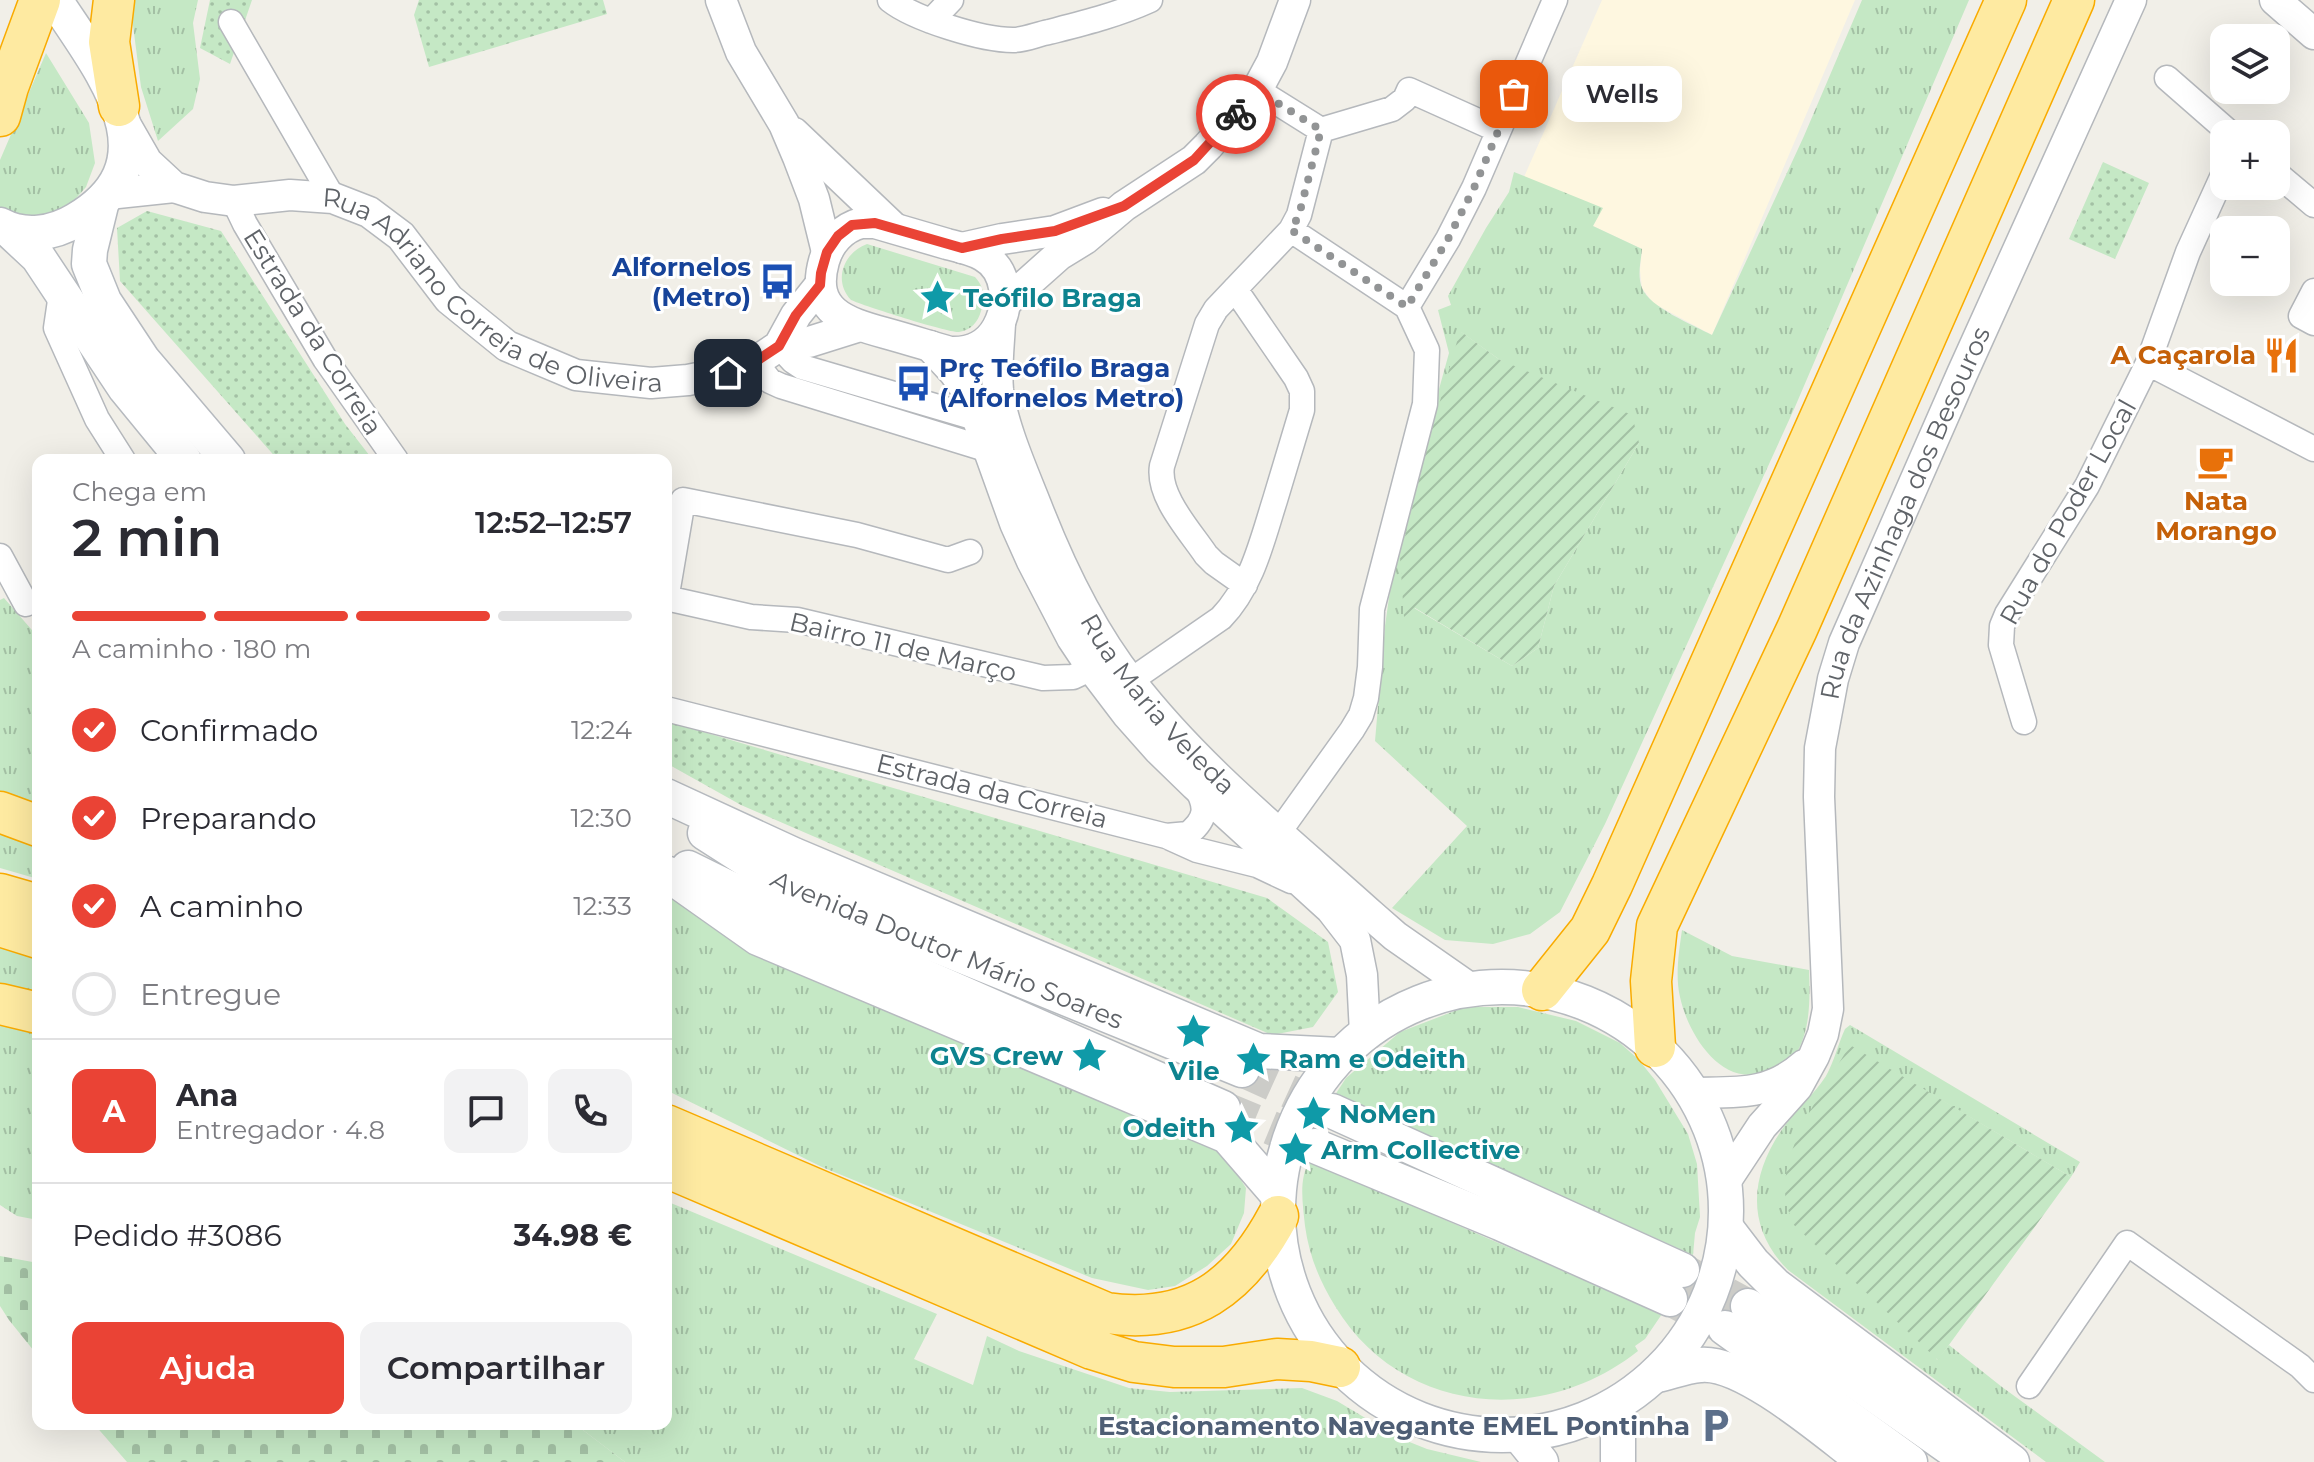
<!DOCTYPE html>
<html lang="pt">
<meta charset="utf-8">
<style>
body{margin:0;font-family:Montserrat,sans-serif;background:#f2f2f3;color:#2b2b33;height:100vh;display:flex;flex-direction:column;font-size:30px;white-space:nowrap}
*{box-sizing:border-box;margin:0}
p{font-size:26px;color:#7c7c81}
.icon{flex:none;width:44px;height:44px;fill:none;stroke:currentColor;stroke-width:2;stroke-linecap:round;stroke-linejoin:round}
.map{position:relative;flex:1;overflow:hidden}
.sheet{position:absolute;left:32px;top:454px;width:640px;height:976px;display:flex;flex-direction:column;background:#fff;border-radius:16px;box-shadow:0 8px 32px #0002}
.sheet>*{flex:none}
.fabs{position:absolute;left:2210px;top:24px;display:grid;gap:16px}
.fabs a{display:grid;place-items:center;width:80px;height:80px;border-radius:16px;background:#fff;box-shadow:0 8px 32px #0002;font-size:40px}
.pin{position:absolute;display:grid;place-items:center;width:68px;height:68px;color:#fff;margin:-34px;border-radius:16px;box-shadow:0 4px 12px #0006}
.courier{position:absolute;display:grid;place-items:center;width:80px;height:80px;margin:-40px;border:6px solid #ea4335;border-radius:50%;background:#fff;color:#222;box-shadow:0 2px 10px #0007}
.bubble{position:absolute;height:56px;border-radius:16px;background:#fff;box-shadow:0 8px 32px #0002;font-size:26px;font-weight:600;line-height:56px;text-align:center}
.head em{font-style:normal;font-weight:600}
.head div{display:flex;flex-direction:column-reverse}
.head{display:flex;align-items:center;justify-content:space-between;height:136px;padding:0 40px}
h1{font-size:52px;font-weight:600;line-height:60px}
.bar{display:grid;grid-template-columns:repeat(4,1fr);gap:12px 8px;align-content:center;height:96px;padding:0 40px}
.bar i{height:10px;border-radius:6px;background:#e1e1e2}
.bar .active{background:#ea4335}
.bar p{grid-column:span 4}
.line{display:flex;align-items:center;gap:20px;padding:0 40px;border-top:2px solid #e1e1e2}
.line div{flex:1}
.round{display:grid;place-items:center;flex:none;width:84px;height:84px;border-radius:16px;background:#f2f2f3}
ol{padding:0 40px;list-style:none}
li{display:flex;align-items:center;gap:24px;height:88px}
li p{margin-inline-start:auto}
li .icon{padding:8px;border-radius:50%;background:#ea4335;color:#fff;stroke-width:4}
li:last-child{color:#7c7c81}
li i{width:44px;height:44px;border:4px solid #e1e1e2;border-radius:50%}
.primary-button{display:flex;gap:16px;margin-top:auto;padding:16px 40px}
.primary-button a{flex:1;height:92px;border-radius:16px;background:#ea4335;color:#fff;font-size:32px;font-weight:600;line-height:92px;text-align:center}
.primary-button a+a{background:#f2f2f3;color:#2b2b33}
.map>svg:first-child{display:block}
.commercial{fill:#fef7e0}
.grass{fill:url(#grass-tufts);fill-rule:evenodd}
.cemetery{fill:url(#cemetery-stones)}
.park{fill:url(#park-dots)}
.garden{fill:url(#garden-furrows)}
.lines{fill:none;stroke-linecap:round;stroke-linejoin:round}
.secondary-tunnel{stroke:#ccccc8;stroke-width:34;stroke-dasharray:34 17;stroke-linecap:butt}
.minor-casing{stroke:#b5b8bc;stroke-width:27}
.tertiary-casing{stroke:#b5b8bc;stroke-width:33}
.secondary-casing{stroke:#b6babf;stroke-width:37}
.trunk-casing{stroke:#f9ab00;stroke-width:43}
.minor{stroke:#fff;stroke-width:24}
.tertiary{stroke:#fff;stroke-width:30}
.secondary{stroke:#fff;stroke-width:34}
.trunk{stroke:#feeaa1;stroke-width:40}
.done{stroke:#929495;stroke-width:8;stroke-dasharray:0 14.4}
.route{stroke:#ea4335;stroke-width:10}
.labels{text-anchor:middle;stroke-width:6;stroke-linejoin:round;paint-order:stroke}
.transit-label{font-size:26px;font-weight:bold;fill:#164399;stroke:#fff;text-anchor:end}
.street-label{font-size:26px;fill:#5f6368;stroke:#fff}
.culture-label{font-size:26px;font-weight:bold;fill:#0d838f;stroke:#fff;text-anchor:start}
.food-label{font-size:26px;font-weight:bold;fill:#c56008;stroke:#fff;text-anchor:end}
.service-label{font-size:26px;font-weight:bold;fill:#4e5e75;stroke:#fff;text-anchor:end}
</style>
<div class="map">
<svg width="2314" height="1462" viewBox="0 0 2314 1462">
<defs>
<pattern id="grass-tufts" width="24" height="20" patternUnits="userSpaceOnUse" patternTransform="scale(2)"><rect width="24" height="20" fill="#c5e8c5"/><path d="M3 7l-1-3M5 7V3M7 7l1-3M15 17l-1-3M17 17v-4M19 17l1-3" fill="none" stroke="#a3c0a4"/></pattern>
<pattern id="cemetery-stones" width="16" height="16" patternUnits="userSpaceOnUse" patternTransform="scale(2)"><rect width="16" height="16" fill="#c5e8c5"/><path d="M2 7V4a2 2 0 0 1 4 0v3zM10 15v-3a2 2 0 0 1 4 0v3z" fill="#a3c0a4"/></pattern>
<pattern id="park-dots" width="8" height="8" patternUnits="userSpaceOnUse" patternTransform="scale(2)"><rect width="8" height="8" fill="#c5e8c5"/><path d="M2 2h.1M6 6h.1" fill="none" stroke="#a3c0a4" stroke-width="1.8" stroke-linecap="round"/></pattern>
<pattern id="garden-furrows" width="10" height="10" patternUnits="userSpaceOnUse" patternTransform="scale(2)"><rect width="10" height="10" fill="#c5e8c5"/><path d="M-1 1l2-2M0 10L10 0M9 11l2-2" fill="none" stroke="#a3c0a4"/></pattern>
</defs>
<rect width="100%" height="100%" fill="#f1efe8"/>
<path class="commercial" d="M1602 0H1855L1712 335 1653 303 1642 288 1640 270 1642 249 1593 226 1602 208 1524 177Z"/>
<path class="grass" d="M133 0H198L193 23 200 79 193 109 158 141 141 87 131 10Z
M1862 0H1969L1795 407 1605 824 1560 912 1530 934 1493 944 1445 940 1392 908 1467 826 1375 741 1385 626 1397 541 1449 353 1438 310 1451 305 1448 296 1486 228 1509 192 1514 172 1603 208 1593 226 1642 249C1641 260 1637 276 1642 288 1649 307 1693 325 1712 335L1804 136ZM1461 332 1500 360 1639 443 1554 586 1538 648 1512 666 1414 608 1404 616Z
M46 53 89 123 95 163 86 187 72 203 45 221H10L0 208V160Z
M867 244 975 277C985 288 985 298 981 311 978 322 971 330 959 332 949 333 864 306 851 300 833 281 843 253 867 244Z
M4 598 38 637V808L0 794V600Z
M0 826 38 841V879L0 868Z
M666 890 1212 1146 1227 1158 1246 1188 1244 1213 1231 1244 1207 1266 1175 1286 1148 1290 1092 1278 822 1167 666 1090Z
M1682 930 1732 956 1809 970C1810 997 1811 1029 1796 1054 1789 1065 1777 1068 1765 1072 1721 1088 1688 1034 1680 997 1675 976 1679 951 1682 930Z
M0 947 38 958V998L0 989Z
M1465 1007H1518L1576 1021 1620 1043 1638 1059 1655 1080 1688 1134 1697 1164 1700 1217 1695 1233 1693 1255 1335 1095 1346 1078 1400 1032Z
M0 1022 38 1031V1220L17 1216 0 1205Z
M1850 1025 2080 1162 2071 1177 1850 1046 1937 1360 1949 1345 2002 1387 2105 1462H2046L1788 1270C1744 1226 1750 1172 1786 1124 1798 1108 1815 1093 1826 1076 1834 1062 1838 1044 1845 1029Z
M1310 1161 1662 1314 1645 1339 1635 1346 1638 1351C1541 1428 1400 1414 1335 1306 1319 1280 1309 1255 1305 1226 1303 1205 1298 1178 1310 1161Z
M666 1201 937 1314 914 1359 973 1385 987 1336 1019 1351 1129 1388 1170 1392 1302 1388 1337 1401 1397 1437 1427 1449 1481 1462H625L575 1424H666Z"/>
<path class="cemetery" d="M0 1256 38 1263V1356L9 1320 0 1306Z
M94 1424H575L625 1462H127Z"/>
<path class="park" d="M210 0H252L230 64 200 48Z
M419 0H603L607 14 429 67 414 15Z
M2103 162 2149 183 2115 259 2069 239Z
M147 211 221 231 345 424 373 460H278L120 281 117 228Z
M666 721 1267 898 1328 942 1338 992 1313 1027 1272 1035 741 805 666 763Z"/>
<path class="garden" d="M1460 331 1500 360 1632 415 1639 443 1554 586 1538 648 1512 666 1415 608 1404 617 1400 557 1428 443Z
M1850 1045 2071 1177 1938 1360 1794 1225C1791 1217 1787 1209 1786 1201 1777 1151 1826 1086 1850 1045Z"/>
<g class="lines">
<path class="secondary-tunnel" d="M1242 1070 1332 1111
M1223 1108 1315 1146
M1682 1270 1748 1306
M1670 1299 1725 1328"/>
<defs>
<path id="minor" d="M890 0C914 19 982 40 1013 40 1024 40 1038 34 1049 32 1084 23 1117 15 1150 0
M931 21 951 0
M231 22 333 198
M2167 78 2231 134
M1257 90 1321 130
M1321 130 1392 109 1405 99 1409 90 1498 130
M2276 173 2314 205
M234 201 245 224 325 359 396 460
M2314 291 2301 316 2314 323
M61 294 56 328 97 419 123 460
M1407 307 1448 239 1474 188 1555 0
M779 346 793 361 802 367 979 419 987 424
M755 362 770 381 781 386 989 450 1000 446
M2148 363 2314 449
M0 556 26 604
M1245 585 1214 563 1206 555C1190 531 1157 496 1162 466L1207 324 1216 309 1291 230 1299 215 1321 130
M666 598 751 617 797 620 1043 678 1073 677 1092 668
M666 600 683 500 857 535 948 560 970 552
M1130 681 1221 618C1252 586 1262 541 1275 500 1284 470 1293 440 1302 410V391L1296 378 1235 289
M666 709 1166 836 1197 850 1257 865 1291 881
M2024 722 2001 645 2002 626 2007 614 2087 486 2148 363 2188 252 2224 173
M1279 832 1352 730 1361 715 1366 698 1370 667 1372 609 1425 404 1427 350 1407 307 1291 230
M1166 836 1188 834C1208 818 1207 806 1195 785
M2029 1386 2127 1243 2300 1366 2314 1380"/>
<g id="tertiary">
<path d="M721 0 741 52 784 124 798 157 814 199 827 252"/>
<path d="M2275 0 2314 34"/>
<path id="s1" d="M124 122 147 162 174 187 205 197 234 201 290 195 333 198 369 212 401 236 449 299 507 346 576 375 651 383 688 380 738 370 755 362 779 346 796 315 820 285"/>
<path d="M794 133 894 228"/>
<path d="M108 194 174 187"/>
<path d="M861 223H875C899 230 923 237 947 244 959 247 973 250 983 256 1008 270 1010 305 997 328 987 346 970 353 950 352 929 346 907 339 885 333 845 322 810 311 824 261 829 243 842 228 861 223Z"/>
<path d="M962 248 1002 239 1055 231 1103 213"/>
<path d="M1005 303 1059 255 1085 239 1124 206 1194 160 1208 146 1257 90 1272 62 1295 0"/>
<path id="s2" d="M1000 323C999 345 996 368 998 390 1002 425 1023 472 1036 505 1060 567 1090 630 1131 682 1199 770 1289 841 1371 915L1395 936 1471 989"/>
<path d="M779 346 809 342 860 326"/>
<path d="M930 346 954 372 968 392 1015 523 1032 561 1072 638 1092 668 1127 714 1159 750 1195 785 1331 909 1355 940 1362 975 1365 1033"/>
<path d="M1693 1093C1737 1092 1769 1096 1804 1065"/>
<path id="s3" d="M1725 1182 1762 1126 1797 1087 1814 1056 1823 1034 1828 1009 1819 797 1820 748 1833 679 1844 643 1962 374 2131 0"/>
</g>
<g id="secondary">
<path d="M102 201 90 250 89 264 104 301 143 360 228 460"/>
<path d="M0 225C24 238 53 234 76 220 178 160 99 68 55 0"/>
<path d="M9 230 38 257 125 388 184 460"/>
<path d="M666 796 794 855 1259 1051 1340 1055"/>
<path id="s4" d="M705 833 783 883 1242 1070"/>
<path d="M688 868 771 909 1223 1108"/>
<path d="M666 873 758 938 1227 1136 1278 1195"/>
<circle cx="1502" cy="1211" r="224"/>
<path d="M1332 1111 1682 1270"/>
<path d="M1315 1146 1500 1223 1670 1299"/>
<path d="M1727 1229 1753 1263 1775 1285 2012 1462"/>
<path d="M1748 1306 1970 1462"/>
<path d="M1725 1328 1910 1462"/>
<path d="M1657 1375C1671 1372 1686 1366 1700 1365 1744 1360 1829 1435 1865 1462"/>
<path d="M1520 1436 1541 1462"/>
<path d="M1618 1462V1405"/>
</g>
<path id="trunk" d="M114 0 109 42 119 106
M0 116 8 87 40 0
M0 812 38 826
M0 894 38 905
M0 926 38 938
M1542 990 1590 930 1612 885 2006 0
M0 1004 38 1013
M1655 1047 1651 981 1657 926 1797 629 2074 0
M666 1125 1106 1313C1190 1325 1240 1287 1278 1216
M666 1167 1092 1349 1134 1362 1174 1367H1224L1277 1359 1311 1361 1340 1367"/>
</defs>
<use href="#minor" class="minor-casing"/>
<use href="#tertiary" class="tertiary-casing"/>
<use href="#secondary" class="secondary-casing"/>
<use href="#trunk" class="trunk-casing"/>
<use href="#minor" class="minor"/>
<use href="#tertiary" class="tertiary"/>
<use href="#secondary" class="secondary"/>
<use href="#trunk" class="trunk"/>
</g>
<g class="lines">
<path class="done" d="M1236 114 1257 90 1321 130 1299 215 1291 230 1407 307 1448 239 1474 188 1514 94"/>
<path class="route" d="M728 373 755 362 779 346 796 315 820 285 821 273 827 252 838 236 852 225 875 223 962 248 1002 239 1055 231 1124 206 1194 160 1236 114"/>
</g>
<defs>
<symbol id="bus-bare" viewBox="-9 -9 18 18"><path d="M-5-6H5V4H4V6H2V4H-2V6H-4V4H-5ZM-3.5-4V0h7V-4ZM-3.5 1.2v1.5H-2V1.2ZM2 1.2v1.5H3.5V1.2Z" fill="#1a4fb4" stroke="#fff" stroke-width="2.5" paint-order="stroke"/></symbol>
<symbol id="sight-bare" viewBox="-9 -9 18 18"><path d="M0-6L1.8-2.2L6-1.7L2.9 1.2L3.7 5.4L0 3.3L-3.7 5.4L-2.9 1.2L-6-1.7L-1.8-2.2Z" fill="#0f9aa8" stroke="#fff" stroke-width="2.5" paint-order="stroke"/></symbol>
<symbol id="restaurant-bare" viewBox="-9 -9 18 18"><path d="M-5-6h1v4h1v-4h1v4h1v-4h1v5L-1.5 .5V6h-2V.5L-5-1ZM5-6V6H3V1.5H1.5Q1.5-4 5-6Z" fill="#e8710a" stroke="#fff" stroke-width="2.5" paint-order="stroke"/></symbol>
<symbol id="cafe-bare" viewBox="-9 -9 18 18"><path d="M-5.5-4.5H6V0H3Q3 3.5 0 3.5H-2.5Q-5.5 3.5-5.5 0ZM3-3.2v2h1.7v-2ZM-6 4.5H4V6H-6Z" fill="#e8710a" stroke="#fff" stroke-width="2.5" paint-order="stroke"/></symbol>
<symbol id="parking-bare" viewBox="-9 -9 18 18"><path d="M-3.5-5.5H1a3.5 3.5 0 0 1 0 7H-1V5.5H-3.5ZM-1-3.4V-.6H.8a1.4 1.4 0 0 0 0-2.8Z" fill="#5c6f8a" stroke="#fff" stroke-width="2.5" paint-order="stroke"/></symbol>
</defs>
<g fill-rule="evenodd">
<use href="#bus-bare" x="752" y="256" width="51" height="51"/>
<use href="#sight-bare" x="912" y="272" width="51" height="51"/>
<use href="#restaurant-bare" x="2256" y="330" width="51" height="51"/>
<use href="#bus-bare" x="888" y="358" width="51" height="51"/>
<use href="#cafe-bare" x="2190" y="436" width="51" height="51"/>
<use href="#sight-bare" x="1168" y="1006" width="51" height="51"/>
<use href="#sight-bare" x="1064" y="1030" width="51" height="51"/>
<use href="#sight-bare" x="1228" y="1034" width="51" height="51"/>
<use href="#sight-bare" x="1288" y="1088" width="51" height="51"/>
<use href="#sight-bare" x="1216" y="1102" width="51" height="51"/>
<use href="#sight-bare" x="1270" y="1124" width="51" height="51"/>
<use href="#parking-bare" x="1690" y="1400" width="51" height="51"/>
</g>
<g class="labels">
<g class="transit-label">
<text x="751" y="276">Alfornelos<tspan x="751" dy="30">(Metro)</tspan></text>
<text x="939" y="377" text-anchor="start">Prç Teófilo Braga<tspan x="939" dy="30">(Alfornelos Metro)</tspan></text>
</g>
<g class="street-label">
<text dy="9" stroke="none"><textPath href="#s1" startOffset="436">Rua Adriano Correia de Oliveira</textPath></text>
<text transform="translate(313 332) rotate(58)" y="9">Estrada da Correia</text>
<text transform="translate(2068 512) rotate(-61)" y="9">Rua do Poder Local</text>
<text dy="9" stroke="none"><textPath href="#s3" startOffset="716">Rua da Azinhaga dos Besouros</textPath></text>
<text transform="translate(903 647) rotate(13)" y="9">Bairro 11 de Março</text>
<text dy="9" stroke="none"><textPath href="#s2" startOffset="424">Rua Maria Veleda</textPath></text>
<text transform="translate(992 791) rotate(14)" y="9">Estrada da Correia</text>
<text dy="9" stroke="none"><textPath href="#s4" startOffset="270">Avenida Doutor Mário Soares</textPath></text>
</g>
<g class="culture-label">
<text x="963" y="307">Teófilo Braga</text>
<text x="1063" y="1065" text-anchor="end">GVS Crew</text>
<text x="1279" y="1068">Ram e Odeith</text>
<text x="1194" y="1080" text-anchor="middle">Vile</text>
<text x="1339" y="1123">NoMen</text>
<text x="1216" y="1137" text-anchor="end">Odeith</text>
<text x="1321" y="1159">Arm Collective</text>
</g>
<g class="food-label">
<text x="2256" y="364">A Caçarola</text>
<text x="2216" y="510" text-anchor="middle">Nata<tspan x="2216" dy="30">Morango</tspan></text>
</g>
<g class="service-label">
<text x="1690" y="1435">Estacionamento Navegante EMEL Pontinha</text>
</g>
</g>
</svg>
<div class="fabs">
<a><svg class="icon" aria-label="layers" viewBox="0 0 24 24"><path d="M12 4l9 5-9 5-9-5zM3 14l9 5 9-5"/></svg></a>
<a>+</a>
<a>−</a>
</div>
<div class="pin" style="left:1514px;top:94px;background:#ea580c"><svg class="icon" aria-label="bag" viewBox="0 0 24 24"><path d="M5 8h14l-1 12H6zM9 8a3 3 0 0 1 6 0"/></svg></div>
<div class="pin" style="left:728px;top:373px;background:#1f2937"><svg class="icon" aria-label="home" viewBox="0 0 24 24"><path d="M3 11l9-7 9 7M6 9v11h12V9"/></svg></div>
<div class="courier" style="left:1236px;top:114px"><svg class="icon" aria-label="bike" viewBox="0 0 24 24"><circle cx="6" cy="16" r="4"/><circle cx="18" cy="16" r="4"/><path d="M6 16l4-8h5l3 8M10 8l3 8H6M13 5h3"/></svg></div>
<div class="bubble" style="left:1562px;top:66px;width:120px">Wells</div>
<section class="sheet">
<div class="head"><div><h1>2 min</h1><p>Chega em</p></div><em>12:52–12:57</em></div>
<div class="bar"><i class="active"></i><i class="active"></i><i class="active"></i><i></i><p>A caminho · 180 m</p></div>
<ol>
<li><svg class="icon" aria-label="check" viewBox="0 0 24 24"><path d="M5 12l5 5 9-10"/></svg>Confirmado<p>12:24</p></li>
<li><svg class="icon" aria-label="check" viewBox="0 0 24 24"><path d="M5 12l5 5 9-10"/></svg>Preparando<p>12:30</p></li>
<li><svg class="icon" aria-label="check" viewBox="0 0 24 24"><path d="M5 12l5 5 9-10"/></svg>A caminho<p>12:33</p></li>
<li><i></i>Entregue</li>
</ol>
<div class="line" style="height:144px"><b class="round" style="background:#ea4335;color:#fff">A</b><div><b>Ana</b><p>Entregador · 4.8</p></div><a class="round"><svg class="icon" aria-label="chat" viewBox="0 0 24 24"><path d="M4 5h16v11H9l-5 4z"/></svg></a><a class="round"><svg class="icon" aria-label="phone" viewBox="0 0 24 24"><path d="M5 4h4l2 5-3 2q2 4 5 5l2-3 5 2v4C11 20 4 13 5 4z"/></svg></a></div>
<div class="line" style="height:104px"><div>Pedido #3086</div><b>34.98 €</b></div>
<div class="primary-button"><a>Ajuda</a><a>Compartilhar</a></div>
</section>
</div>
